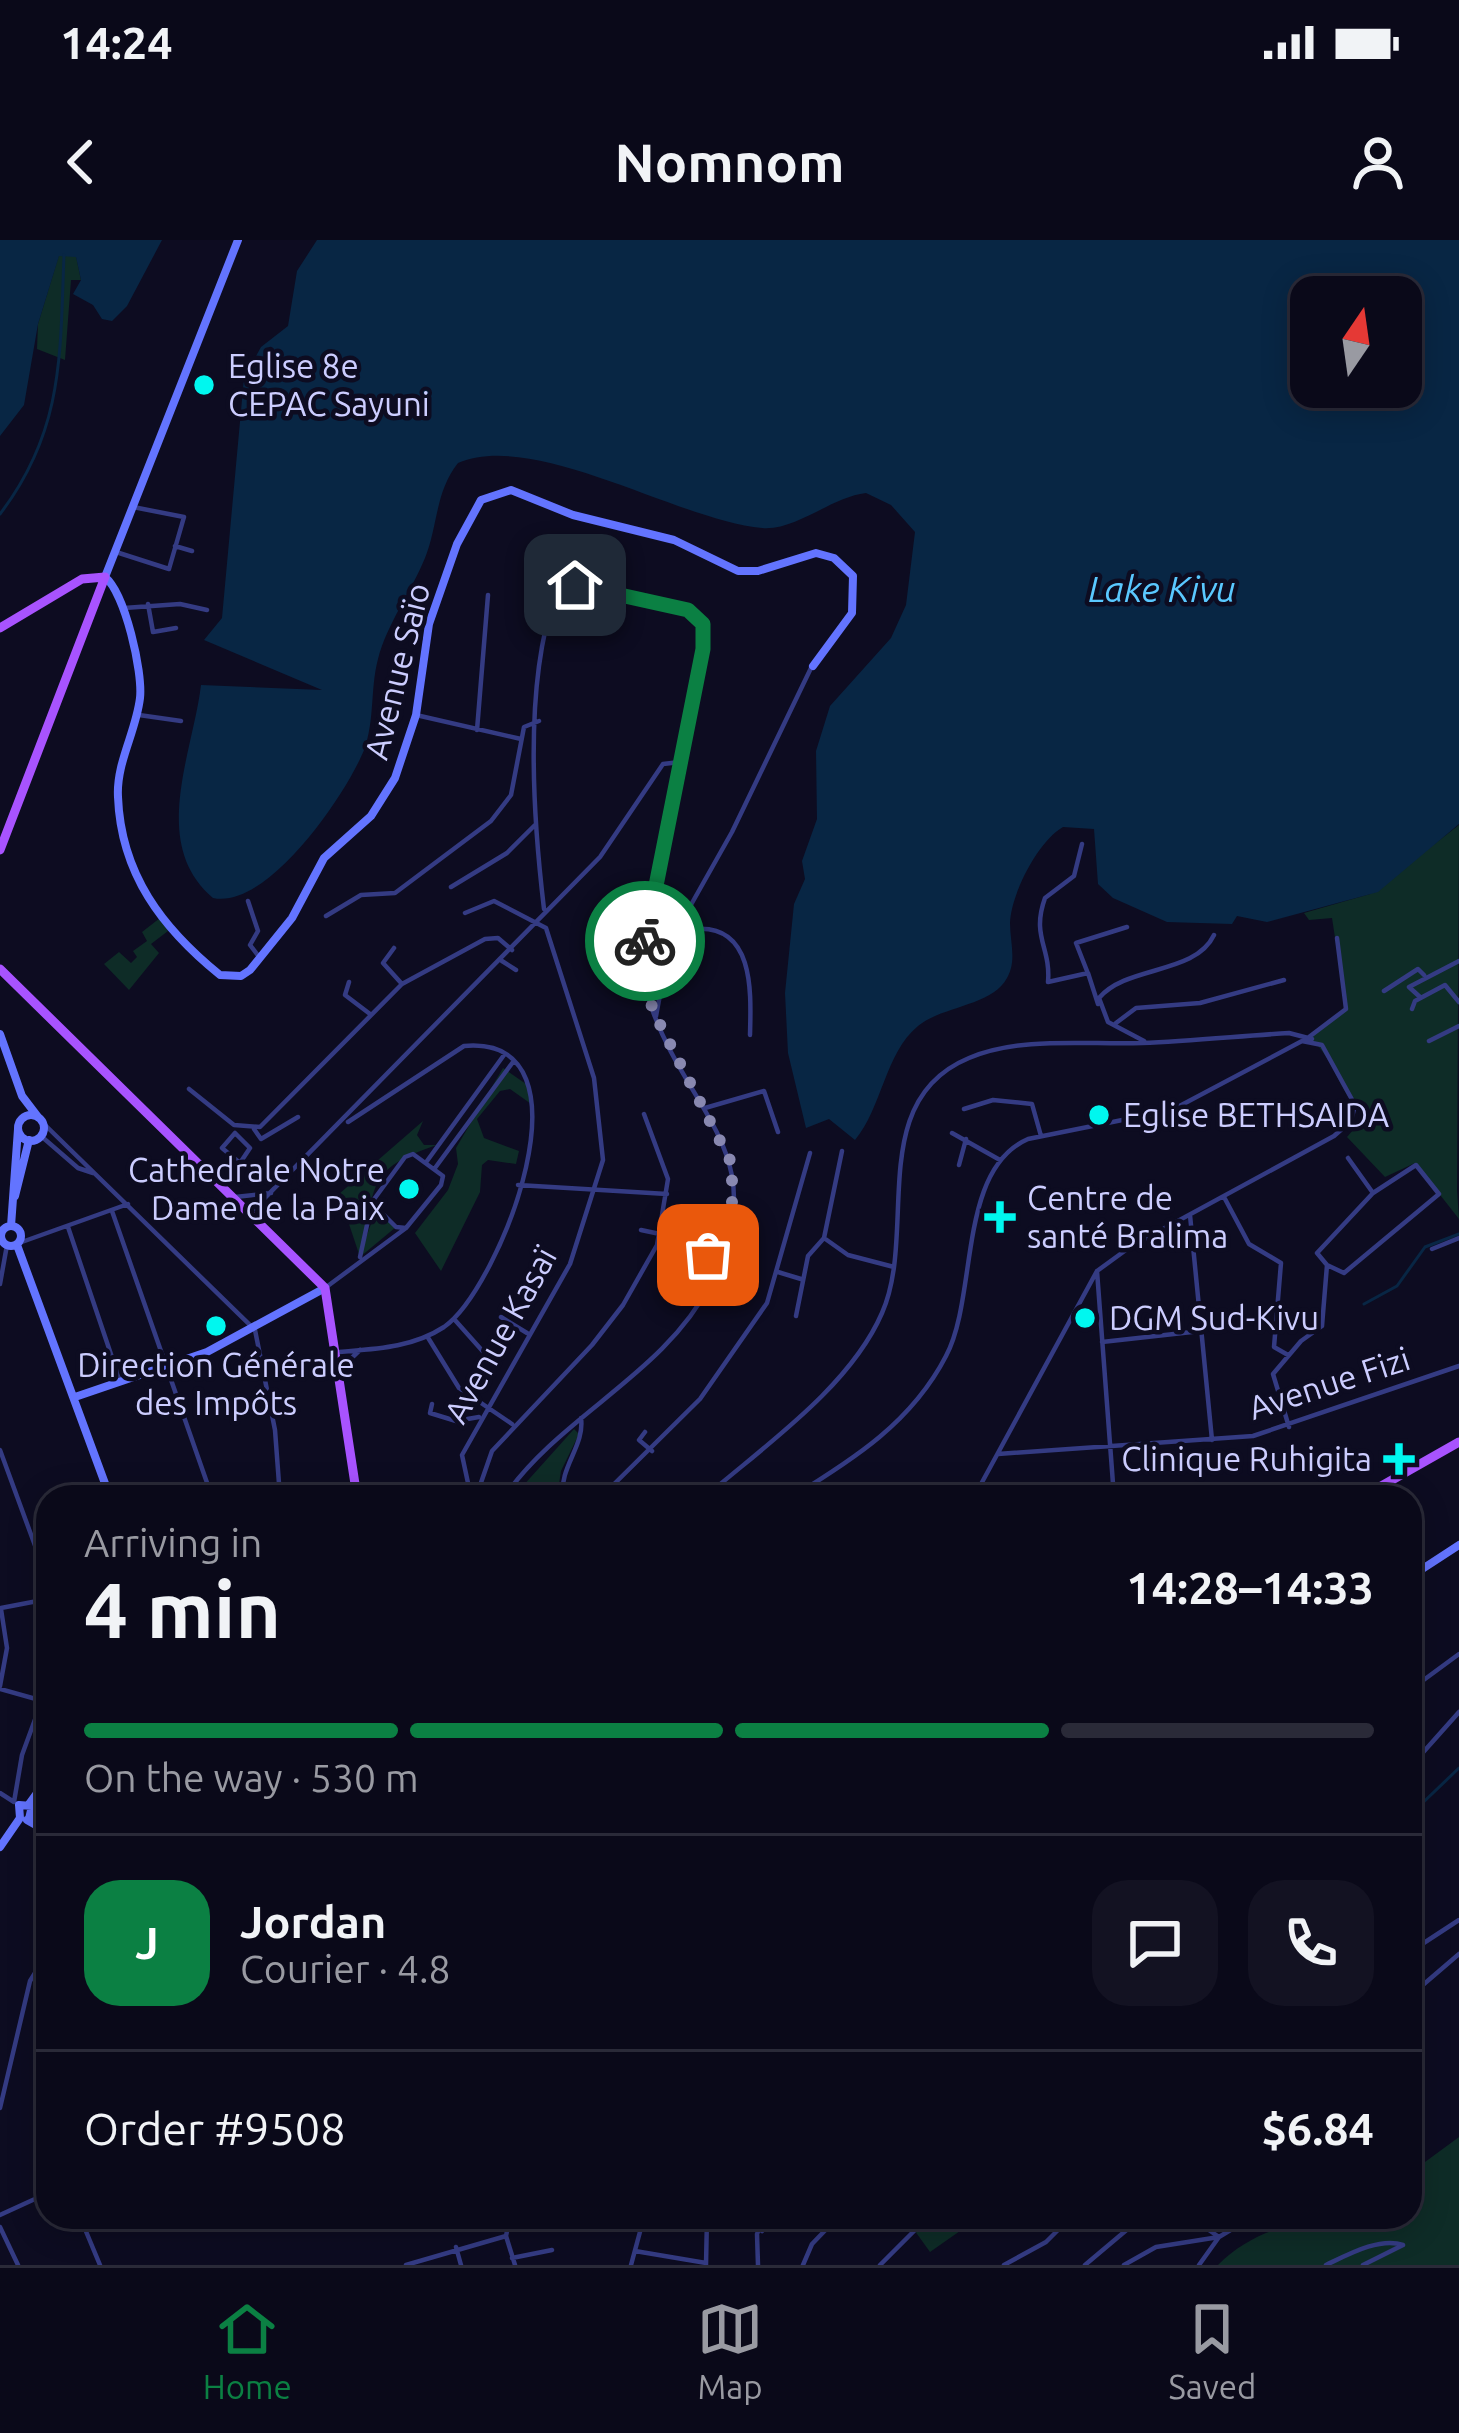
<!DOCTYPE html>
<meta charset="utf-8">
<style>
body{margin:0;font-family:Ubuntu,sans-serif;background:#131222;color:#f1f3f6;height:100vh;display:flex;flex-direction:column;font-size:45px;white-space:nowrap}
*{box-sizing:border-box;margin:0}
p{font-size:39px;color:#999aa2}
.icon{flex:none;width:66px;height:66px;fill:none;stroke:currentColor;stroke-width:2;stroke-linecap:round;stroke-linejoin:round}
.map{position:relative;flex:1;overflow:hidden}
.details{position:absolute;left:36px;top:1245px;width:1386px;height:744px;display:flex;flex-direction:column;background:#0a0919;border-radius:36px;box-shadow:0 6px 30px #0003,0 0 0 3px #2a2a38}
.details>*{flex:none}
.needle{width:78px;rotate:13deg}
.tools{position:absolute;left:1290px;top:36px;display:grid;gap:24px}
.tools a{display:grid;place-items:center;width:132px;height:132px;border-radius:24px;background:#0a0919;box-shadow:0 6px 30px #0003,0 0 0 3px #2a2a38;font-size:60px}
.pin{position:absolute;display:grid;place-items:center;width:102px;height:102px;color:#fff;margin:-51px;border-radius:24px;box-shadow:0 6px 18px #0006}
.courier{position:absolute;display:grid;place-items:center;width:120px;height:120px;margin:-60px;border:9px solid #0b8043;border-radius:50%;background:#fff;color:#222;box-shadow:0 3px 15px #0007}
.overview em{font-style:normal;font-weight:700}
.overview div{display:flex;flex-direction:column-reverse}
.overview{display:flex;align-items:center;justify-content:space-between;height:204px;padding:0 48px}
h1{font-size:78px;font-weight:700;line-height:90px}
.bar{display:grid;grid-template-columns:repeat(4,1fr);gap:18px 12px;align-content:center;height:144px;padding:0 48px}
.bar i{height:15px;border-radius:9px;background:#2a2a38}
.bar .current{background:#0b8043}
.bar p{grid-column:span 4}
.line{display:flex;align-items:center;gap:30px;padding:0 48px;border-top:3px solid #2a2a38}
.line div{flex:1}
.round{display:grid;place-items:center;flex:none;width:126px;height:126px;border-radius:36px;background:#131222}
.status{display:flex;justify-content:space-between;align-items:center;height:84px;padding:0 60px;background:#0a0919;direction:ltr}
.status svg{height:33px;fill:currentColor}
header{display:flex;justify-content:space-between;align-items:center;height:156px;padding:0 48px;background:#0a0919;font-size:54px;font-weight:700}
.tab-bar{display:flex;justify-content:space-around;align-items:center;height:168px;border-top:3px solid #2a2a38;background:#0a0919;font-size:33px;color:#999aa2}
.tab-bar a{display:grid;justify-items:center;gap:6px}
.tab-bar .current{color:#0b8043}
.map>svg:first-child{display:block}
.green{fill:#0e2c27}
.water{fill:#082644;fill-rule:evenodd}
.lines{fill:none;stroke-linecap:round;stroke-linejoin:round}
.stream{stroke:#082644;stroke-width:3}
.street{stroke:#343b83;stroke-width:4.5}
.secondary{stroke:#6374ff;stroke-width:8}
.primary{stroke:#a853ff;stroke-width:9}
.done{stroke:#8989b1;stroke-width:12;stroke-dasharray:0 21.6}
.route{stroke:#0b8043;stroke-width:15}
.poi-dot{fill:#00f7ef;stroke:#0d0c21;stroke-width:4.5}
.labels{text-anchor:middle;stroke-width:9;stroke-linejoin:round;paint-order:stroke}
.poi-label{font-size:33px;fill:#cccdff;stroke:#0d0c21;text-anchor:start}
.street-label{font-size:33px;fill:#cccdff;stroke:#0d0c21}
.water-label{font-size:36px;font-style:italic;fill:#5ac8ff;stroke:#0d0c21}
</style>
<div class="status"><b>14:24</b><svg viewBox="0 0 49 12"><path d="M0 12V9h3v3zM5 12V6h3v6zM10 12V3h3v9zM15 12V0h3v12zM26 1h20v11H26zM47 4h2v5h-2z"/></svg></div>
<header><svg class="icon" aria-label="back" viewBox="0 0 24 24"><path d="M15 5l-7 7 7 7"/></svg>Nomnom<svg class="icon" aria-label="person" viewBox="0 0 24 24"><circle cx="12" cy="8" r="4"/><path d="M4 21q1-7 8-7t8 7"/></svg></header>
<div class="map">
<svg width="1459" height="2025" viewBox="0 0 1459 2025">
<rect width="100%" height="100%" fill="#0d0c21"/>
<path class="green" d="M59 15 76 16 81 40H71L65 120 37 109 38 84Z
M1459 585 1457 950 1459 979 1415 923 1385 937 1347 897 1366 875C1340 859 1336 819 1309 797L1342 774 1345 763 1332 678 1309 680 1304 673 1370 654Z
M160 678 168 691 151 704 159 713 129 750 104 724 119 712 131 723 137 717 133 711 147 701 142 692Z
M503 828 526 844 534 866 510 849 500 851 477 879 484 898 519 911 516 924 488 920 482 925 480 952 441 1031 415 993 448 950 458 924 456 908Z
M423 881 417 895 424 905H437C372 927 374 941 363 1006L376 970 396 987 360 1017 339 954Z
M574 1189 579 1194 561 1231 557 1257H513Z
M1459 1897V2025H1218C1270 1973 1343 1977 1410 1977V1933Z
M911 1977H980L930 2012 907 1980Z"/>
<path class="water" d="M0 0H162L127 66 112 81 102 79 93 65 73 54 81 40 76 17 59 16 38 84 24 165 0 196Z
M317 0H1459V584L1378 652 1267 682 1237 676 1232 684 1167 682 1113 658 1098 644 1094 589 1063 587C1038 601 1011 654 1010 683 1010 702 1017 721 1007 738 992 766 942 766 918 786 885 813 882 868 855 900L829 879 806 888 788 813 785 753 794 664 805 639 802 621 817 579 816 511 830 466 891 398 906 365 915 292 891 265 866 253C831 257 796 291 762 288 680 281 535 190 458 223 435 252 438 286 425 318 411 352 387 384 378 419 370 449 375 480 364 510 346 555 267 670 213 658 149 604 193 513 201 445L322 450 204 400 222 378 244 138 261 107 288 86 297 31ZM1401 57V147H1311V57Z"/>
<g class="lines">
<path class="stream" d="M0 274C64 190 60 115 64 15
M1364 1064 1397 1046 1425 1007 1459 994
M1410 1575 1459 1528"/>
<path class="street" d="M175 306 192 311
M116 312 169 329 184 277 133 267
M148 364 153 392 176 388
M124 368 180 364 207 370
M139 475 181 481
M416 475 521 499
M477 490 488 355
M1082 604 1074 636 1045 658C1031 697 1051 707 1048 742L1088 733 1098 764
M451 647 507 613 535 585
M248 661 258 691 250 705 260 718
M465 673 494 661 546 688 594 838 603 920 570 1024 462 1215 471 1257
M326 676 361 655 395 653 491 581 511 555 524 487 539 481
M394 708 383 723 402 744
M669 718 696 689C755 685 751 754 750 795
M502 721 516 730
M1087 731 1076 703 1127 687
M349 742 345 755 370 774
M1384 751 1418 729 1424 735
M1420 757 1409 747 1459 721
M1412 769 1415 761 1445 745 1459 762
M656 776 670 702 732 592 811 428
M1116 783 1136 768 1200 763 1284 740
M1309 797 1346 769 1337 698
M1144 801 1108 782 1099 758C1127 725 1195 735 1214 695
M1429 801 1459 786
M189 849 234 885 260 887 402 744 485 699 498 698 512 710
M705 868 764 851 778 892
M964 869 993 860 1032 864 1041 896
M43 883 255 1090 275 1190 280 1257
M254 889 261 899 298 877
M235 893 250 908 240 923 222 908Z
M952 893 1000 920
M41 896 78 928 93 933
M427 921 504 815
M959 925 966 899
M435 928 513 822
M221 944 240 923
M518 945 667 954
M235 957 271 953
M1224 957 1249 1004 1281 1023 1274 1107 1288 1115
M341 959 368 971
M373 964 396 987 406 988
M112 971 212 1257
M251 972 600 617 663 524 680 522
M1190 975 1212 1200
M68 987 120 1141
M641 990 660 994
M824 998 848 1015 894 1027
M19 1003 128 964
M1432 1009 1459 998
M704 1014 720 1020
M1327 1025 1344 1033 1439 954 1416 925 1373 953
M1097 1031 1114 1257
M778 1032 801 1039
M0 1044 7 1005
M325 1048 406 988 441 945 443 936 413 914 405 917 372 962 360 1017
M796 1076 808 1016 824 998 842 911
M501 1077 527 1093
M454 1079 487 1116
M427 1096 459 1148 512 1184
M1102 1102 1201 1091
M338 1112C374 1109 412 1108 444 1087 500 1048 600 794 464 806L348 882
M340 1129 360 1110
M432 1164 430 1173 456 1181 479 1177
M1289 1187 1273 1134 1301 1101 1322 1086 1327 1025 1317 1013 1373 953 1348 918
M645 1192 639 1200 652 1211
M0 1210 48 1341
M998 1214 1253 1196 1459 1126
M430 1253 466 1249
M476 1257 492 1211 592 1105 623 1065 657 1005 668 939 644 874
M504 1257C562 1174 664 1135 711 1043 776 915 687 873 651 766 627 695 663 612 677 542 686 498 693 453 702 409L703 384 688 370 575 345 555 356C524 444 533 577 544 669
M563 1257C559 1227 585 1206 581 1178
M601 1257 700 1159 767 1063 810 913
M705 1257C764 1206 850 1147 882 1073 918 992 865 861 969 818 1021 796 1087 805 1142 803 1191 801 1240 796 1289 793L1312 799
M792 1257C854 1219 912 1182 946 1116 978 1056 957 930 1028 899L1172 870 1302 801 1322 805 1355 865 1351 881 1334 896 1130 1007 1097 1031 974 1257
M1 1368 48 1359
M0 1446 7 1408 1 1369
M0 1449 43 1461
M1410 1450 1459 1414
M1410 1527 1459 1472
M0 1553 14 1562
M14 1562 22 1515 48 1444
M1410 1712 1459 1680
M1410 1756 1459 1714
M0 1868 30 1741 48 1712
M0 1975 48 1953
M80 1977 100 2025
M510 1977 506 1996 515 2025
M1190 1977 1219 1997
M510 1979 531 1988 537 1977
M1134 1984 1171 1977
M0 1987 18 2025
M762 1991 773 1977
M456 2007 461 2025
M635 2011 706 2023
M512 2018 552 2010
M406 2025 506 1996
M631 2025 644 1977
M706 2025 707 1977
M758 2025 757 1994 764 1977
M803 2025 812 2004 838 1977
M880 2025 928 1977
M1004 2025 1046 2002 1071 1977
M1085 2025 1142 1977
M1124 2025 1156 2007 1219 1997
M1199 2025 1219 1997 1252 1977
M1326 2025C1349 2014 1380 1997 1403 2005
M1363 2025 1403 2005"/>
<path class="secondary" d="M238 0 105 337C125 353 143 432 140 458 136 492 116 523 118 557 121 634 162 688 220 735L241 736 250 730 292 678 324 618 371 576 395 538 416 475 429 384 457 304 481 260 511 250 573 275 674 300 738 331H758L816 313 834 318 853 336 852 373 813 426
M0 794 22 856 38 877
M18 888a13 13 0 1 1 26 0a13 13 0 1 1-26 0Z
M15 956 29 900
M11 986 18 889
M1 996a10 10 0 1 1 20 0a10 10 0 1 1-20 0Z
M17 1005 110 1257
M75 1157 207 1112 325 1048
M1410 1337 1459 1305
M29 1564 48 1538
M27 1580 48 1592
M0 1607 20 1578 19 1565 32 1566 29 1579"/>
<path class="primary" d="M0 388 82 339 105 337 0 610
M0 729 325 1048 357 1257
M1362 1257 1459 1202"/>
</g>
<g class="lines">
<path class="done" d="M645 701 652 769 732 924V970L720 1020 708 1015"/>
<path class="route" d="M575 345 688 370 703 384V409L645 701"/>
</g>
<g class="poi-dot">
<circle cx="204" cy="145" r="12"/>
<circle cx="1099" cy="875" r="12"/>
<circle cx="409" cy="949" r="12"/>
<path d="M994 959h12v12h12v12h-12v12h-12v-12h-12v-12h12z"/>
<circle cx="1085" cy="1078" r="12"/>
<circle cx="216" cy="1086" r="12"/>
<path d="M1393 1201h12v12h12v12h-12v12h-12v-12h-12v-12h12z"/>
</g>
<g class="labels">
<g class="poi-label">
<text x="228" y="138">Eglise 8e<tspan x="228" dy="38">CEPAC Sayuni</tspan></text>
<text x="1123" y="887">Eglise BETHSAIDA</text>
<text x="385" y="942" text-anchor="end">Cathedrale Notre<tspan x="385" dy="38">Dame de la Paix</tspan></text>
<text x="1027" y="970">Centre de<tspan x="1027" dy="38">santé Bralima</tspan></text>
<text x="1109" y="1090">DGM Sud-Kivu</text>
<text x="216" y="1137" text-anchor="middle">Direction Générale<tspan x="216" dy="38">des Impôts</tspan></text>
<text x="1372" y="1231" text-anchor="end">Clinique Ruhigita</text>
</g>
<g class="street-label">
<text transform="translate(397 431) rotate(-76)" y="12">Avenue Saïo</text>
<text transform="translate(500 1095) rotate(-61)" y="12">Avenue Kasaï</text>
<text transform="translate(1329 1143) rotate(-18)" y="12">Avenue Fizi</text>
</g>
<g class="water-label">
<text x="1162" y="362">Lake Kivu</text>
</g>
</g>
</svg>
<div class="tools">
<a><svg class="needle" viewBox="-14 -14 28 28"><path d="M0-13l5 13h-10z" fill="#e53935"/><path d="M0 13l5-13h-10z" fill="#999aa2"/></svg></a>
</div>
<div class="pin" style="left:708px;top:1015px;background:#ea580c"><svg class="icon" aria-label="bag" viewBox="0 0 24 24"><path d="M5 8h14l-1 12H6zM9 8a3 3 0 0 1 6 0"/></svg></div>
<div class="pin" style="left:575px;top:345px;background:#1f2937"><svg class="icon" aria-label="home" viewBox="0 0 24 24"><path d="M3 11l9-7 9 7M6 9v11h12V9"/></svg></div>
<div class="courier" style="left:645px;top:701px"><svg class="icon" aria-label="bike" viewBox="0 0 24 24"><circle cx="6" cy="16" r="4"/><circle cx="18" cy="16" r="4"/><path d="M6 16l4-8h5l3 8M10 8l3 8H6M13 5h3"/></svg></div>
<section class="details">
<div class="overview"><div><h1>4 min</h1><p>Arriving in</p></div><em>14:28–14:33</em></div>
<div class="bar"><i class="current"></i><i class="current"></i><i class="current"></i><i></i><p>On the way · 530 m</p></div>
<div class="line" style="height:216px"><b class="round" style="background:#0b8043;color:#fff">J</b><div><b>Jordan</b><p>Courier · 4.8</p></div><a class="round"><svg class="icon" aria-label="chat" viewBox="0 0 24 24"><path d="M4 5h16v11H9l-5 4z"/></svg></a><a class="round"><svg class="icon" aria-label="phone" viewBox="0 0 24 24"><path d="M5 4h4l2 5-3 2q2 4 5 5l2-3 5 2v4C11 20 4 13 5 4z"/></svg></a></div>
<div class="line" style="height:156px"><div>Order #9508</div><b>$6.84</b></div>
</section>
</div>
<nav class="tab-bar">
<a class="current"><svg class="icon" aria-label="home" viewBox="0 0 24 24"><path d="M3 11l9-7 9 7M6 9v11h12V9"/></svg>Home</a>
<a><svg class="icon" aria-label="map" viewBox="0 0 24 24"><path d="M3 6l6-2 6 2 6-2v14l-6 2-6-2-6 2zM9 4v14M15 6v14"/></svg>Map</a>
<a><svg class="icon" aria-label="saved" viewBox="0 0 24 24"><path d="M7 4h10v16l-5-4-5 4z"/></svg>Saved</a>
</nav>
